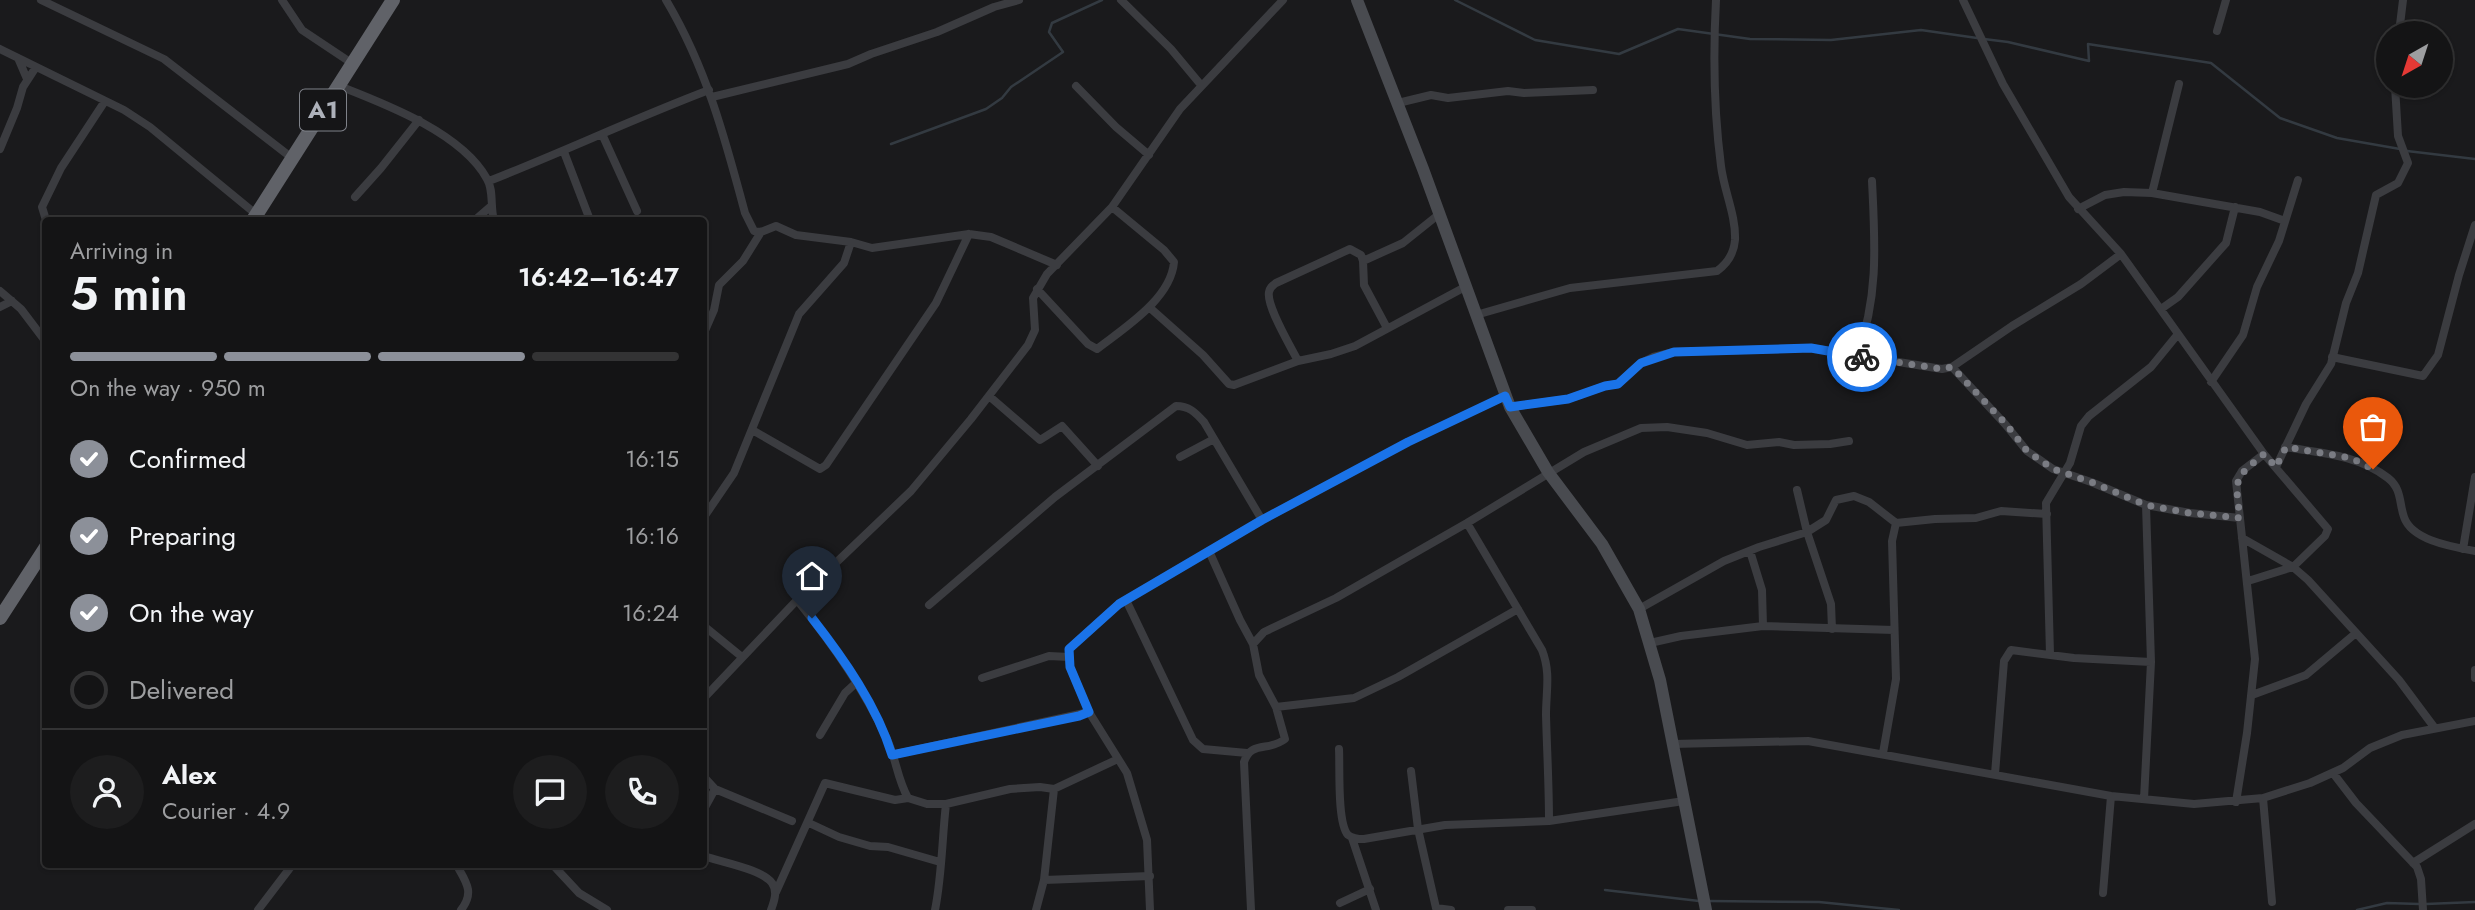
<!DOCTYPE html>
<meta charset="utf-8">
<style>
body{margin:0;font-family:Jost,sans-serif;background:#1d1d1e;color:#f1f3f6;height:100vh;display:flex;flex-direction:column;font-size:26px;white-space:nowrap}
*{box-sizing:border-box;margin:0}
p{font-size:23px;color:#9d9ea0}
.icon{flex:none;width:38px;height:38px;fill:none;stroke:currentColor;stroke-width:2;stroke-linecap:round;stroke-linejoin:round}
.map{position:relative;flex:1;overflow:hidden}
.side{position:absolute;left:42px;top:217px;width:665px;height:651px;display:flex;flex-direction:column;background:#141415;border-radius:7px;box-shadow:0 2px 5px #0004,0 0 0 2px #333334}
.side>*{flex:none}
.needle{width:46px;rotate:219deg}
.tools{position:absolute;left:2376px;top:21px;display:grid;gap:14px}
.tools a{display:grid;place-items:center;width:77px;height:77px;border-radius:50%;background:#141415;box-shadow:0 2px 5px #0004,0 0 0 2px #333334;font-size:35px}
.pin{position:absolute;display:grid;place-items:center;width:60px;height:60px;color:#fff;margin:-72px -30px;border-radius:50% 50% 50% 0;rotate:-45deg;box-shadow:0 0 7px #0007}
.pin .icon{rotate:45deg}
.courier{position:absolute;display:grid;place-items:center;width:70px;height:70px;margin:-35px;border:5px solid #1a73e8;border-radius:50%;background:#fff;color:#222;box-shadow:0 2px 9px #0007}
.headline em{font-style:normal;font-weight:600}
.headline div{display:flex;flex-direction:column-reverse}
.headline{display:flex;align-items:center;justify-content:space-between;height:119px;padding:0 28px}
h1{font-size:46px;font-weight:600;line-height:52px}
.bar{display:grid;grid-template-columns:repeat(4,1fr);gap:10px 7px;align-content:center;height:84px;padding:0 28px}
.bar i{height:9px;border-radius:5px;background:#333334}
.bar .on{background:#8c9099}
.bar p{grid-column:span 4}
.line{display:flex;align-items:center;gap:18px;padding:0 28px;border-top:2px solid #333334}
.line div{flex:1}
.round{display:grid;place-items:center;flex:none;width:74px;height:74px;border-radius:37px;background:#1d1d1e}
ol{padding:0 28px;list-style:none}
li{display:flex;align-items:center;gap:21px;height:77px}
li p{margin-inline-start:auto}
li .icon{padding:7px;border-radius:50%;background:#8c9099;color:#fff;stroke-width:4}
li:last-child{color:#9d9ea0}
li i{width:38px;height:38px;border:4px solid #333334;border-radius:50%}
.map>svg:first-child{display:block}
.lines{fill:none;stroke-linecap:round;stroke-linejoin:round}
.stream{stroke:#333a41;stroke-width:2.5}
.minor{stroke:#3b3c40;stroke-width:8}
.secondary{stroke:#494b50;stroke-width:12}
.trunk{stroke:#606268;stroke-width:14}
.done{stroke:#7a7c83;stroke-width:7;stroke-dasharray:0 12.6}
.route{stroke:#1a73e8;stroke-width:9}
.labels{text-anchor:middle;stroke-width:5;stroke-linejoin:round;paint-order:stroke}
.shield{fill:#151517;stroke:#7f8289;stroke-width:2}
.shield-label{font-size:24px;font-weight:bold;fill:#adb1ba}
</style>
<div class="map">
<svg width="2475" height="910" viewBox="0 0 2475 910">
<rect width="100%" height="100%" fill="#1a1a1c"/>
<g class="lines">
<path class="stream" d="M1455 0 1535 40 1619 54 1678 29 1750 39 1831 40 1921 30 1977 38
M1984 39 2008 42 2089 61 2088 44 2211 63 2280 118 2337 138 2400 149
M891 144 986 109 1002 98 1011 87 1063 52 1049 32 1052 23 1102 0
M2407 151 2475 159
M1605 890 1699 901
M1709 901 1819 902 1899 910
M2426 904 2475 902
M2357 910 2387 903 2419 904"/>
<path class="minor" d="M41 0 164 59 292 158
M282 0 302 30 353 64
M666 0C706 67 725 138 745 213L754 231 761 232 776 226 796 235 851 242 872 248 969 234 991 237 1057 265
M1121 0 1171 49 1201 85
M1963 0 2003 84 2069 197 2121 254 2264 454 2328 529 2325 536 2293 567 2248 581
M2217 31 2226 0
M2399 33 2403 0
M0 49 124 110 150 127 257 215
M18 58 27 79
M339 86C385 104 462 133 487 179 494 190 490 208 494 220
M1076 86 1116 127 1149 155
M712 97 848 64 871 54 937 32 994 7 1019 0
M1398 103 1431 95 1448 98 1508 91 1524 93 1593 90
M602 134 637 211
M0 149 17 108 23 87 36 67
M564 152 590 220
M489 181C563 152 635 118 709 90
M2152 193 2179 84
M355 197 381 168 419 120
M2078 209 2105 195 2124 192 2152 193 2260 212 2285 221
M46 220 42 207 61 168 105 101
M475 220 490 207
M1363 261 1403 243 1438 215
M1037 289 1088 344 1097 349C1124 328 1171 299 1174 262L1164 250 1112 207
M0 291 21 309 46 342
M0 307 12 301
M1149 307 1203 355 1229 384 1234 385 1298 361 1331 354 1355 346 1465 287
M2161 309 2178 297 2226 243 2235 207
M1476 315 1570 288 1717 271C1728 263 1734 253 1735 240 1736 215 1724 191 1721 166 1714 112 1713 55 1716 0
M704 333 714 310 719 285 743 261 761 232
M1857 356C1879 296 1875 243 1872 181
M2332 357 2423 376 2438 355 2459 275 2475 225
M1298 361C1291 347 1266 306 1269 292 1270 287 1272 286 1276 283L1350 249 1361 255 1363 261 1364 285 1387 328
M1952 367 2005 424 2027 451 2053 469 2091 482 2146 505 2190 513 2240 518
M2211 382 2243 335 2257 287 2279 241 2298 180
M989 396 1040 440 1062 426 1098 466
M1510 407 1568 399 1605 386 1618 384 1641 363 1653 357 1674 352 1811 348 1942 369 1952 367 2012 326 2081 284 2121 254
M754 431 820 469 826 465 936 303 969 234
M2285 447C2321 453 2359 455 2388 478 2402 489 2399 503 2404 517 2412 541 2454 547 2475 551
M1180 457 1214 439
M2276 467 2306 404 2331 364 2346 303 2358 273 2376 195 2398 183 2408 163 2398 136 2395 86
M1797 490 1807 532 1831 604 1832 629
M704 517 734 473 799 314 844 263 851 242
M1467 523 1542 650C1551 673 1546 691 1546 715 1547 751 1549 786 1549 821
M1896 523 1935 519 1976 518 2001 511 2047 514
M2242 538 2293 567 2308 580 2399 680 2434 727
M2463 549 2475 477
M1209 551 1240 620 1253 644
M1750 551 1762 590 1763 626
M797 600C831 642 863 687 886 737 896 757 897 779 908 798
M1126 600 1193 740 1203 749 1247 753
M929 605 1055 497 1176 406C1189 406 1195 412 1204 422L1262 520
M1639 609 1724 561 1759 547 1807 532 1826 520 1836 500 1854 496 1869 502 1896 523
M704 626 742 657
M1650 643 1681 636 1763 626 1894 630
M2050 654 2046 503 2070 463 2081 426 2089 416 2151 367 2178 334
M2475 670V678
M982 678 1049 656 1069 657
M2252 695 2306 675 2356 633
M704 698 797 600 911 491 971 419 1028 345 1035 330 1033 298 1047 274 1112 207 1180 109 1283 0
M1276 707 1354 698 1398 677 1518 609
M820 735 845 693 857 682
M1672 744 1808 741 2111 796 2194 804 2263 798 2310 783 2343 768 2370 748 2402 735 2475 721
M1339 749C1340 767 1337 823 1348 835 1353 839 1358 839 1364 839L1445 825 1549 821 1684 801
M1883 753 1896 679 1892 541 1896 523
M892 755 1089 712
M1411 771 1418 829 1436 908 1451 910
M2333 773 2356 803 2417 867 2421 879 2423 910
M1995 774 2004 661 2011 650 2074 658 2151 662
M704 777 715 789 792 821
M2263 798 2272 902
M2144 799 2151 662 2146 505
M2236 802 2247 733 2255 659 2236 481 2242 471 2264 454
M704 809 715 789
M809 823 839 837 870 846 888 847 940 862
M1352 838 1376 910
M704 856C720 862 762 869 772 883 778 891 774 902 771 910
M2413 863 2475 824
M456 864C466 882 475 892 461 910
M552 864 579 893 607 910
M1044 880 1150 876
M776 892 825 783 895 800 908 798 927 804H946L1010 789 1040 787 1054 789
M2103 893 2111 796
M1340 903 1370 889
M258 910 293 864
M935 910C942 875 942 839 946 804
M1036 910 1044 880 1054 789 1118 759
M1150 910 1147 840 1127 773 1089 712 1070 667 1069 649 1119 604 1262 520 1408 442 1505 396
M1251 910 1244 762C1251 740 1269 752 1285 739L1276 707 1259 675 1253 644 1264 632 1336 598 1467 523 1584 452 1641 428 1667 427 1707 433 1747 445 1779 442 1794 445 1830 444 1849 441
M1508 910H1532"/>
<path class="secondary" d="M1357 0 1423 169 1510 407 1548 472 1602 544 1639 609 1660 680 1706 910"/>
<path class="trunk" d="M253 220 393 0
M0 618 46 547"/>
</g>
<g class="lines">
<path class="done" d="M1862 357 1942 369 1952 367 2006 424 2027 451 2053 469 2091 482 2146 505 2190 513 2240 518C2235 479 2233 479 2264 454L2276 467 2286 447 2351 458 2373 469"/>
<path class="route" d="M812 618C844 659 877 706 892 755L1079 716 1089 712 1070 667 1069 649 1119 604 1262 520 1408 442 1505 396 1510 407 1568 399 1605 386 1618 384 1641 363 1674 352 1811 348 1862 357"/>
</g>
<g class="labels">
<rect class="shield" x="300" y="89.5" width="46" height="41" rx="5"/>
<g class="shield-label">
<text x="323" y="118">A1</text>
</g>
</g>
</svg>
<div class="tools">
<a><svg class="needle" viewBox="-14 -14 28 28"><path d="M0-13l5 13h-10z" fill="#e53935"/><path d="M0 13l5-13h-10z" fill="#9d9ea0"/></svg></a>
</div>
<div class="pin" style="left:2373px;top:469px;background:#ea580c"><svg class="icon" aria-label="bag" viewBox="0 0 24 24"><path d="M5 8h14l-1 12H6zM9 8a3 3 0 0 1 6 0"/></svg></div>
<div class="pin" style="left:812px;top:618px;background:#1f2937"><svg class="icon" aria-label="home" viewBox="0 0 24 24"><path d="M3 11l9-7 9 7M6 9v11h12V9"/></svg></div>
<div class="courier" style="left:1862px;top:357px"><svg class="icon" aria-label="bike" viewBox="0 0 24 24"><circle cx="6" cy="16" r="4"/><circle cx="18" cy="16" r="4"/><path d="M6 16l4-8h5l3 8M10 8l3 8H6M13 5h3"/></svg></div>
<section class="side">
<div class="headline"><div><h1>5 min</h1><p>Arriving in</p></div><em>16:42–16:47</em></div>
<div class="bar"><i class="on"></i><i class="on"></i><i class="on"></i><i></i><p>On the way · 950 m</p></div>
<ol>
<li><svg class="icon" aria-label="check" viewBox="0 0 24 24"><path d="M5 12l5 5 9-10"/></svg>Confirmed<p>16:15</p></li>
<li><svg class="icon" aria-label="check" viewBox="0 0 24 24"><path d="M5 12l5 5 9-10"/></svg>Preparing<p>16:16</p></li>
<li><svg class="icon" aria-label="check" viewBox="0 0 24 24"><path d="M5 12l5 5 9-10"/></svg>On the way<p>16:24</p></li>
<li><i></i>Delivered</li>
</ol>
<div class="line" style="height:126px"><a class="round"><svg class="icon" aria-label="person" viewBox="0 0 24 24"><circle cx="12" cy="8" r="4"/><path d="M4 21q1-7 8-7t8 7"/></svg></a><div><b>Alex</b><p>Courier · 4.9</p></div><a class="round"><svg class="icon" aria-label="chat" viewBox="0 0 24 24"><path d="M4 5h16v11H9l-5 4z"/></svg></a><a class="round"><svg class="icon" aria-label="phone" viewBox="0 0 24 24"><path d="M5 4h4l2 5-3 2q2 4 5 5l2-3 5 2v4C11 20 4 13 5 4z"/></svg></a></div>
</section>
</div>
